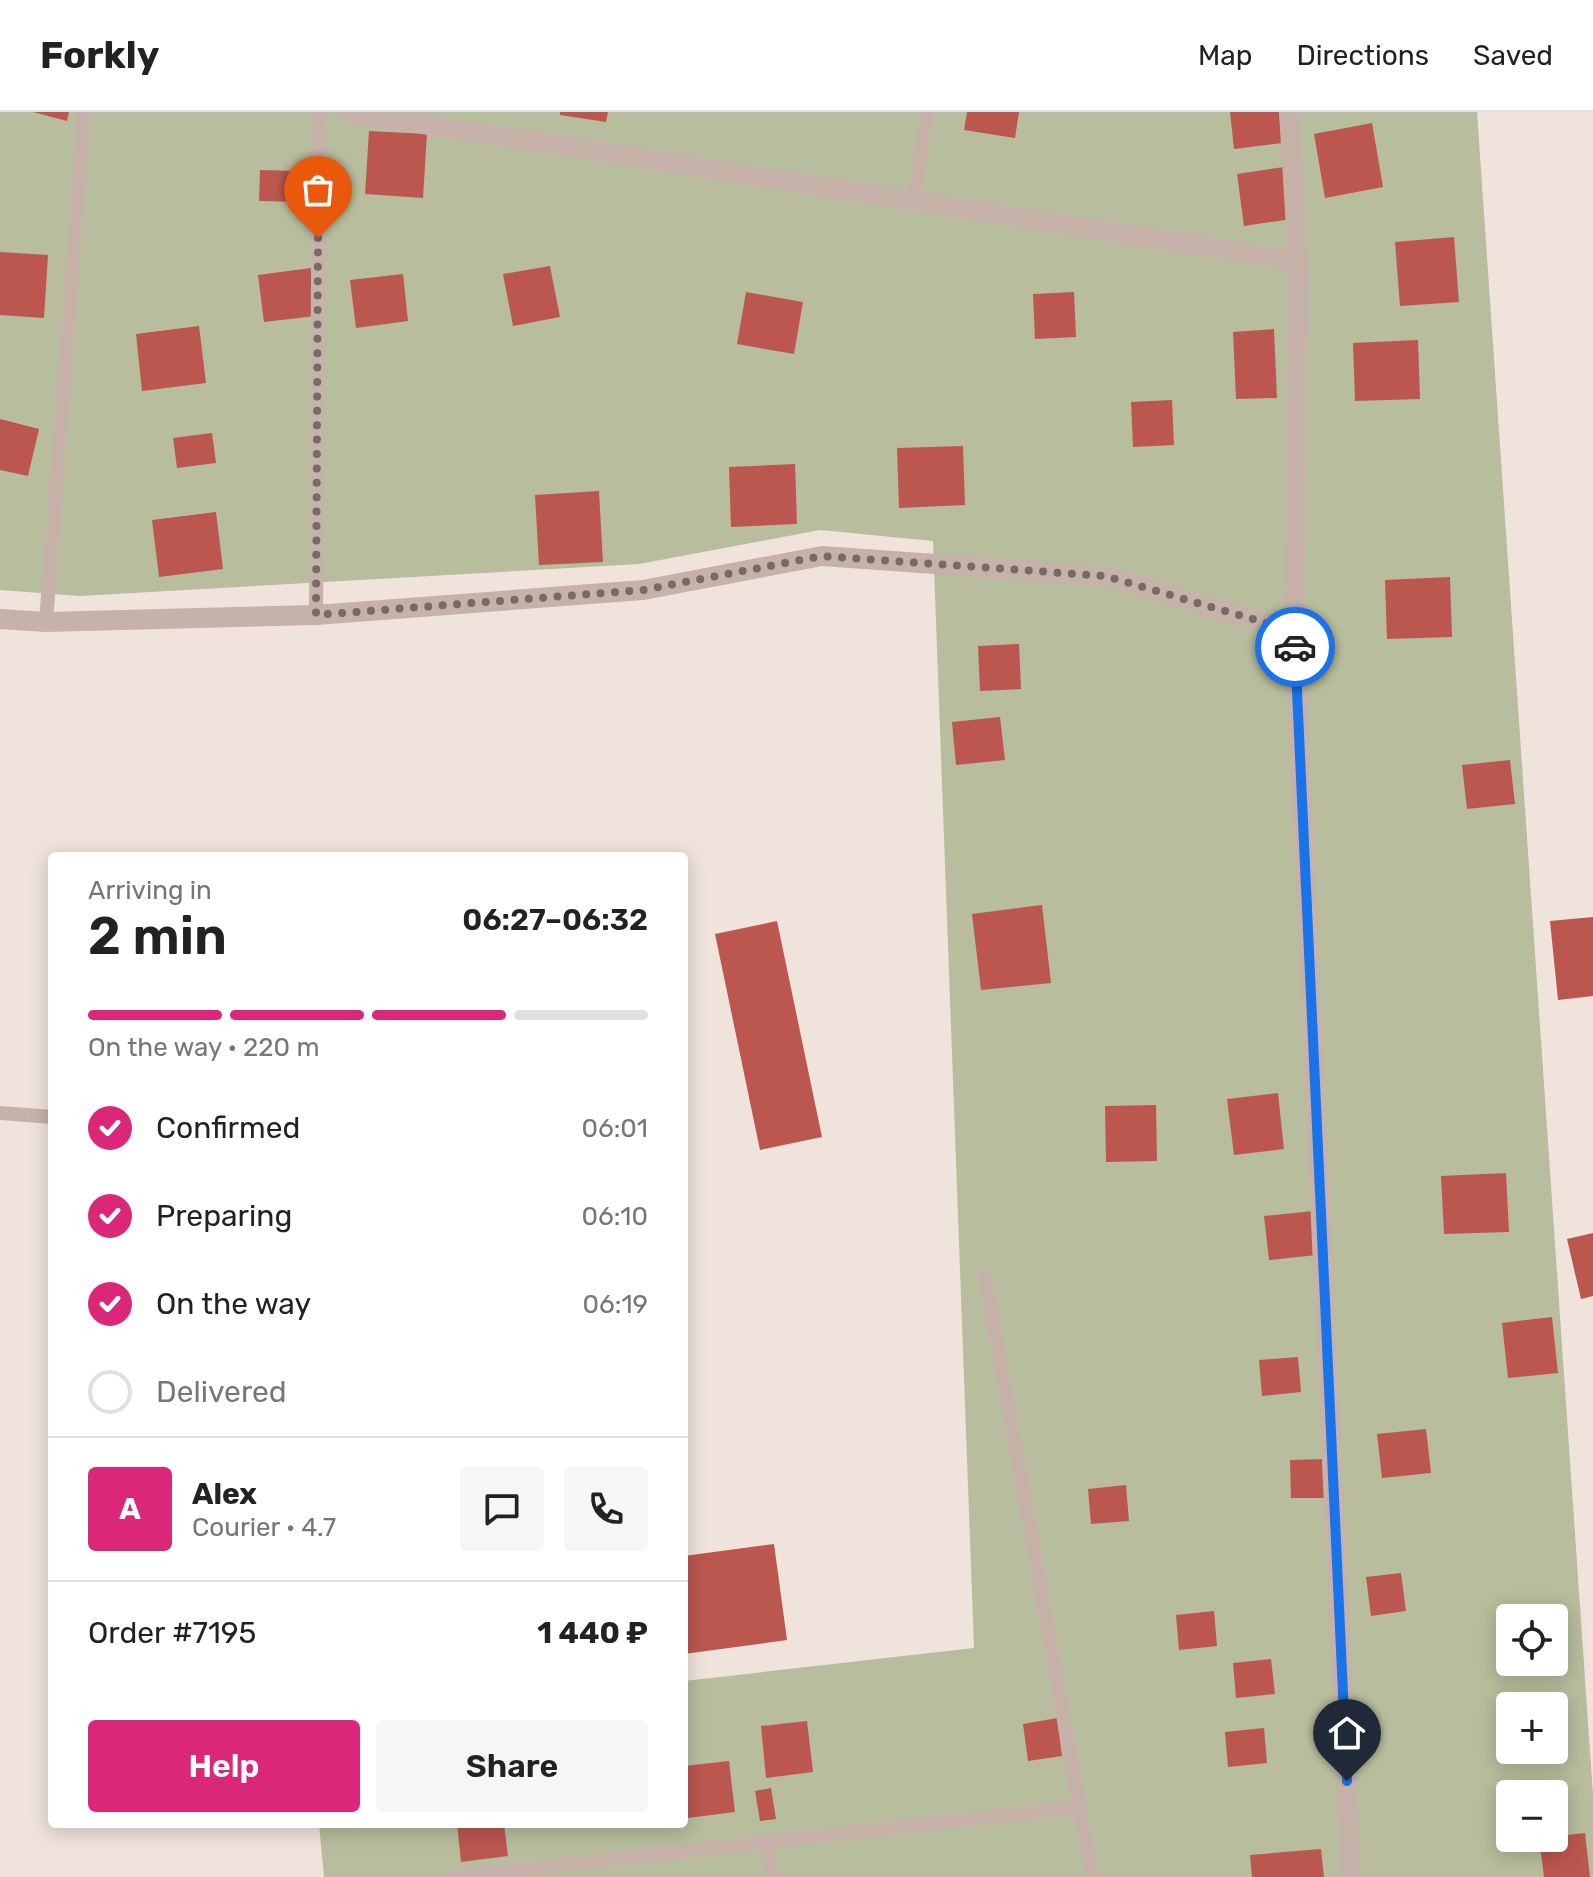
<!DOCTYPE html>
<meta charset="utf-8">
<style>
body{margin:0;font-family:Rubik,sans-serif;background:#f6f6f6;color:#222;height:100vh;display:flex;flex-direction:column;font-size:30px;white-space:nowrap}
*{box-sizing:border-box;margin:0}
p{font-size:26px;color:#767676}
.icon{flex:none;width:44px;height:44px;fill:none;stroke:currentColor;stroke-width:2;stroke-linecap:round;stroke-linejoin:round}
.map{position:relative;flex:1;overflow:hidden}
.details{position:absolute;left:48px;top:740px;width:640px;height:976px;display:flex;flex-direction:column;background:#fff;border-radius:8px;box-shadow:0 4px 20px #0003}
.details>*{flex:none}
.buttons{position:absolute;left:1496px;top:1492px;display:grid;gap:16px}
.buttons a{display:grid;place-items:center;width:72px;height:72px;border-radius:8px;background:#fff;box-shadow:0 4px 20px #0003;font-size:40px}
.pin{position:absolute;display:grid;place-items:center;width:68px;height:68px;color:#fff;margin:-82px -34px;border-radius:50% 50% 50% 0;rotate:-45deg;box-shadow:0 0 8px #0007}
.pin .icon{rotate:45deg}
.courier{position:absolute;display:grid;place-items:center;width:80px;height:80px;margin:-40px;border:6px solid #1a73e8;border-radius:50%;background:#fff;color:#222;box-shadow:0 2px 10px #0007}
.headline em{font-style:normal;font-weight:600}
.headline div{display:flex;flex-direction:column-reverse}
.headline{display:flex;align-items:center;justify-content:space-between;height:136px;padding:0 40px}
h1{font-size:52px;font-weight:600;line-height:60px}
.bar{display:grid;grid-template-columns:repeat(4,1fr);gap:12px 8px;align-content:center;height:96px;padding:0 40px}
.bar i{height:10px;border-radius:6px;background:#e0e0e0}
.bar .selected{background:#db2777}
.bar p{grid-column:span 4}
.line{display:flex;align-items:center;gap:20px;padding:0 40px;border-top:2px solid #e0e0e0}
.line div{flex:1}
.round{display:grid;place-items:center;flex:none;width:84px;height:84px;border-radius:8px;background:#f6f6f6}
ol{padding:0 40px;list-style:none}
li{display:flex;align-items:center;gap:24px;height:88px}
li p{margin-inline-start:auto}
li .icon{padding:8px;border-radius:50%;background:#db2777;color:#fff;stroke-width:4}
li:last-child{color:#767676}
li i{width:44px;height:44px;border:4px solid #e0e0e0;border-radius:50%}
.action{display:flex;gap:16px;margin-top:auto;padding:16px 40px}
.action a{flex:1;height:92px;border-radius:8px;background:#db2777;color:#fff;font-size:32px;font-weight:600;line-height:92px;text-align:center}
.action a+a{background:#f6f6f6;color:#222}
header{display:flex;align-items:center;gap:48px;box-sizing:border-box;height:112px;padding:0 40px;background:#fff;border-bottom:2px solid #e0e0e0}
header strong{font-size:38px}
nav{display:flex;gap:44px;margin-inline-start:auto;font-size:28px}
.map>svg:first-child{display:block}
.green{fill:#b8bd9d;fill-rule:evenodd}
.building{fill:#bb574f}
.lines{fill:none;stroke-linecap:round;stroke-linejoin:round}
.lane{stroke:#c6b2a9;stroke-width:14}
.street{stroke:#c6b2a9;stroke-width:20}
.done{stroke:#756b67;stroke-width:8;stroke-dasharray:0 14.4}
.route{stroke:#1a73e8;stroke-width:10}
</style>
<header>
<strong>Forkly</strong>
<nav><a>Map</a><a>Directions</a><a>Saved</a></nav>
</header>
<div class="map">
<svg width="1593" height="1765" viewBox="0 0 1593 1765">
<rect width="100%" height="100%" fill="#efe3dc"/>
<path class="green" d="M0 0H1477L1593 1683V1765H324L319 1712H684V1569L974 1536 933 429 820 418 639 452 80 484 0 478ZM1510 1506H1554V1550H1510ZM1510 1594H1554V1638H1510ZM1510 1682H1554V1726H1510Z"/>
<path class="building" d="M33 0H69L67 9Z
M560 0H608L606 10 560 3Z
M967 0H1019L1015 26 964 18Z
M1230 0H1279L1282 31 1234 37Z
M1372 11 1383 75 1325 86 1314 22Z
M369 19 427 22 423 86 365 82Z
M1284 55 1291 107 1244 114 1237 62Z
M260 58 299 59V90L259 89Z
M1454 125 1459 190 1400 194 1395 130Z
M0 140 48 143 44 206 0 203Z
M550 154 560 205 513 214 503 162Z
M311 156 316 204 264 210 258 163Z
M403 162 408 209 356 216 350 168Z
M746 180 803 190 794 242 737 232Z
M1074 180 1076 225 1035 227 1033 182Z
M199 214 206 271 142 279 136 222Z
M1274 217 1277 286 1236 287 1233 220Z
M1418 228 1420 287 1355 289 1353 231Z
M1172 288 1174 333 1133 335 1131 290Z
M0 307 39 317 28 364 0 358Z
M212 321 216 351 177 356 173 326Z
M963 334 965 393 899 396 897 336Z
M795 352 797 412 731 415 729 355Z
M599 379 603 450 539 453 535 383Z
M216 400 223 457 159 465 152 408Z
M1450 465 1452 525 1387 527 1385 468Z
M1019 532 1021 577 980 579 978 534Z
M1000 605 1005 648 956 653 952 610Z
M1510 648 1515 692 1467 697 1462 653Z
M1042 793 1051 871 981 878 972 802Z
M1593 805V884L1558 888 1550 809Z
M777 809 822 1025 760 1038 715 822Z
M1278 981 1284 1037 1234 1043 1227 987Z
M1156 993 1157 1049 1106 1050 1105 994Z
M1506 1061 1509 1120 1444 1122 1441 1064Z
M1313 1099 1317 1143 1269 1148 1264 1104Z
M1593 1121V1184L1581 1187 1567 1127Z
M1552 1205 1558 1261 1508 1266 1502 1211Z
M1298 1245 1301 1280 1262 1284 1259 1248Z
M1426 1317 1431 1361 1382 1366 1377 1322Z
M1325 1347 1326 1386H1291L1290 1348Z
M1126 1373 1129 1409 1091 1412 1088 1377Z
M774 1432 787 1528 684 1542V1444Z
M1401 1461 1406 1499 1371 1504 1366 1465Z
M1214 1499 1217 1534 1179 1538 1176 1503Z
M1271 1547 1275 1582 1236 1586 1233 1551Z
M1057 1606 1062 1644 1028 1649 1023 1612Z
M807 1609 813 1660 766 1666 761 1614Z
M1264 1616 1267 1651 1228 1655 1225 1620Z
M729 1649 735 1700 688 1706 684 1654Z
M771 1676 776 1707 760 1709 755 1679Z
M457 1712H504L508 1744 461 1750Z
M1585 1721 1590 1765H1544L1539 1726Z
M1321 1737 1324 1765H1252L1250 1743Z"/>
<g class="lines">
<path class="lane" d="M913 90 927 0
M316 503 319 0
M46 510 84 0
M0 1001 52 1005
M985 1165 1092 1765
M766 1730 773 1765
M453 1765 1081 1695"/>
<path class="street" d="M347 0 1298 149
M1289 0 1298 149 1294 519 1351 1765
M0 507 46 510 316 503 643 478 822 444 1105 464 1294 519"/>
</g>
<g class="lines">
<path class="done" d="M318 126 316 503 643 478 822 444 1105 464 1294 519 1295 535"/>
<path class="route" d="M1295 535 1347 1669"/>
</g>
</svg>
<div class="buttons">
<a><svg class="icon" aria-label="locate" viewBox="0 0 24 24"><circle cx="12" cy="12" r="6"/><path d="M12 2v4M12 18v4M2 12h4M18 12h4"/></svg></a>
<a>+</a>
<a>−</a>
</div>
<div class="pin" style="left:318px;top:126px;background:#ea580c"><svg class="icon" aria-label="bag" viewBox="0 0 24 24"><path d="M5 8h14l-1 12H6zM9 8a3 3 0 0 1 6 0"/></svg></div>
<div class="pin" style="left:1347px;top:1669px;background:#1f2937"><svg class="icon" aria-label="home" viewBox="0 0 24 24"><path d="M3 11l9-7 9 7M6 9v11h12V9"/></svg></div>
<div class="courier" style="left:1295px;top:535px"><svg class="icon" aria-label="car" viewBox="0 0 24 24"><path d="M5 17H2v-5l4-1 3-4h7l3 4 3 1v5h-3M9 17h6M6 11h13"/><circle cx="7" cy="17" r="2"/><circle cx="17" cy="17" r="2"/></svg></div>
<section class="details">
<div class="headline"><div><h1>2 min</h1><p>Arriving in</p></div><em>06:27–06:32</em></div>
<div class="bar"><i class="selected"></i><i class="selected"></i><i class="selected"></i><i></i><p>On the way · 220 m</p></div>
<ol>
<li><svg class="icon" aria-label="check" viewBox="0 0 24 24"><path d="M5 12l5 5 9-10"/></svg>Confirmed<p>06:01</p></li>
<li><svg class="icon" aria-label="check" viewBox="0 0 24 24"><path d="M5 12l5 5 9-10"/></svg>Preparing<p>06:10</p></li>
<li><svg class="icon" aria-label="check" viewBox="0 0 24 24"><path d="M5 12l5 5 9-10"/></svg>On the way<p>06:19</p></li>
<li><i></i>Delivered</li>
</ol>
<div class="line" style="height:144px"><b class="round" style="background:#db2777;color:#fff">A</b><div><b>Alex</b><p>Courier · 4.7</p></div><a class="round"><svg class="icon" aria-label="chat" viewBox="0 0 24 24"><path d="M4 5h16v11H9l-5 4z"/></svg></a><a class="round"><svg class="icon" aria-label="phone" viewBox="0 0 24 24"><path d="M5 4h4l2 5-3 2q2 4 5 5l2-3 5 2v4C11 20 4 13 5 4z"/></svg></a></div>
<div class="line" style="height:104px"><div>Order #7195</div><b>1 440 ₽</b></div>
<div class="action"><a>Help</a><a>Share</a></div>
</section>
</div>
